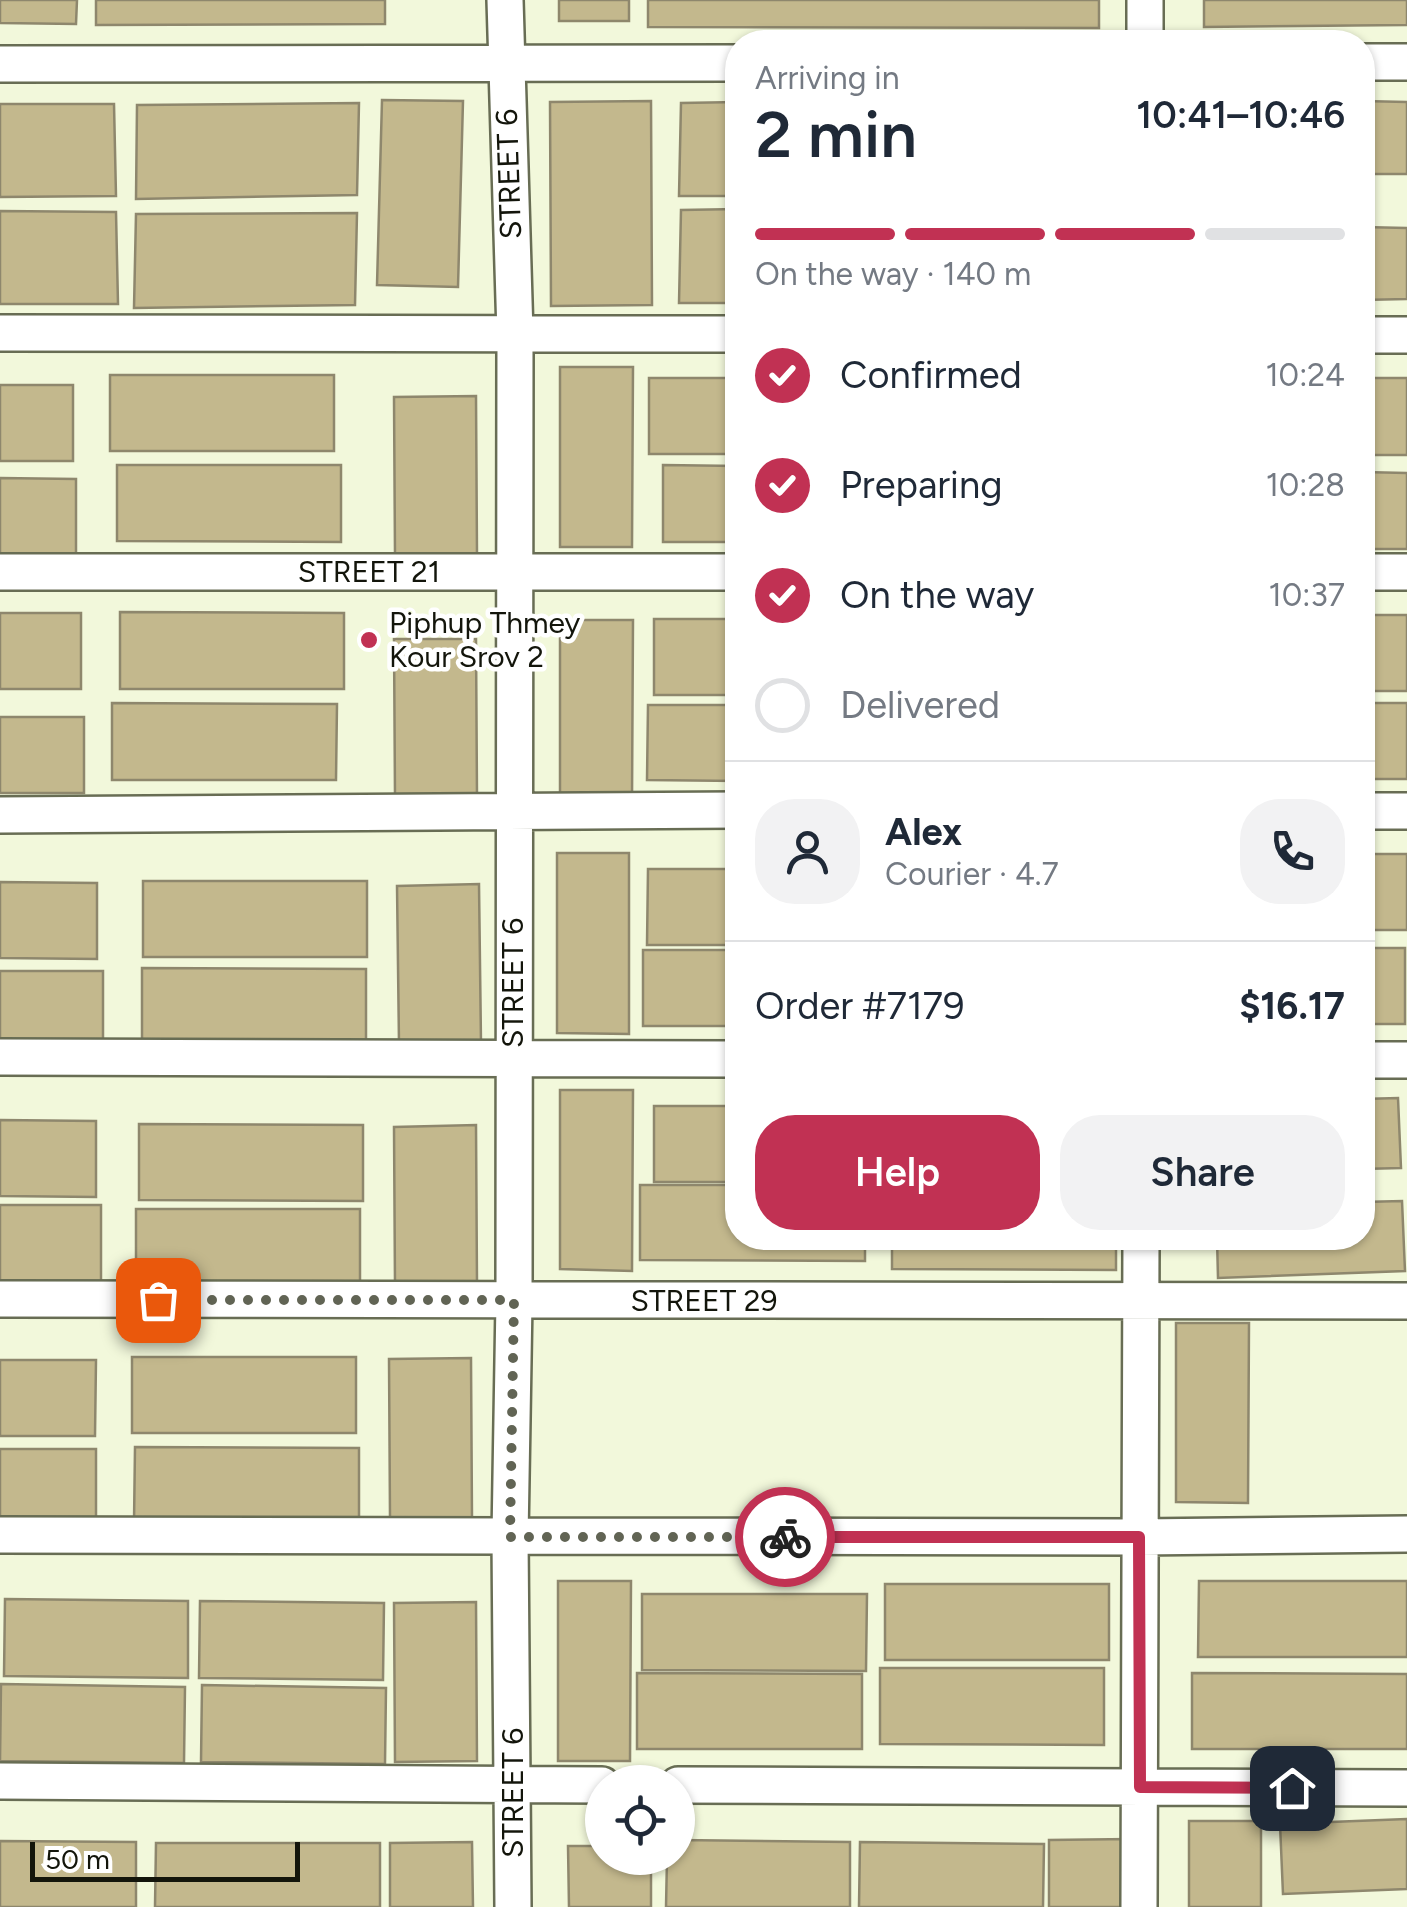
<!DOCTYPE html>
<meta charset="utf-8">
<style>
body{margin:0;font-family:Figtree,sans-serif;background:#f2f2f3;color:#1f2937;height:100vh;display:flex;flex-direction:column;font-size:38px;white-space:nowrap}
*{box-sizing:border-box;margin:0}
p{font-size:32px;color:#747a83}
.icon{flex:none;width:55px;height:55px;fill:none;stroke:currentColor;stroke-width:2;stroke-linecap:round;stroke-linejoin:round}
.map{position:relative;flex:1;overflow:hidden}
.details{position:absolute;left:725px;top:30px;width:650px;height:1220px;display:flex;flex-direction:column;background:#fff;border-radius:40px;box-shadow:0 2px 8px #0004}
.details>*{flex:none}
.tools{position:absolute;left:585px;top:1765px;display:grid;gap:20px}
.tools a{display:grid;place-items:center;width:110px;height:110px;border-radius:50%;background:#fff;box-shadow:0 2px 8px #0004;font-size:50px}
.scale{position:absolute;left:30px;bottom:25px;width:270px;box-sizing:border-box;padding-left:10px;border:5px solid #13150b;border-top:0;font-size:28px;line-height:35px;white-space:nowrap;color:#13150b;-webkit-text-stroke:8px #fff;paint-order:stroke}
.pin{position:absolute;display:grid;place-items:center;width:85px;height:85px;color:#fff;margin:-42px;border-radius:20px;box-shadow:0 5px 15px #0006}
.courier{position:absolute;display:grid;place-items:center;width:100px;height:100px;margin:-50px;border:8px solid #c13153;border-radius:50%;background:#fff;color:#222;box-shadow:0 2px 12px #0007}
.head em{font-style:normal;font-weight:600}
.head div{display:flex;flex-direction:column-reverse}
.head{display:flex;align-items:center;justify-content:space-between;height:170px;padding:0 30px}
h1{font-size:65px;font-weight:600;line-height:75px}
.bar{display:grid;grid-template-columns:repeat(4,1fr);gap:15px 10px;align-content:center;height:120px;padding:0 30px}
.bar i{height:12px;border-radius:8px;background:#e0e1e3}
.bar .selected{background:#c13153}
.bar p{grid-column:span 4}
.line{display:flex;align-items:center;gap:25px;padding:0 30px;border-top:2px solid #e0e1e3}
.line div{flex:1}
.round{display:grid;place-items:center;flex:none;width:105px;height:105px;border-radius:40px;background:#f2f2f3}
ol{padding:0 30px;list-style:none}
li{display:flex;align-items:center;gap:30px;height:110px}
li p{margin-inline-start:auto}
li .icon{padding:10px;border-radius:50%;background:#c13153;color:#fff;stroke-width:4}
li:last-child{color:#747a83}
li i{width:55px;height:55px;border:5px solid #e0e1e3;border-radius:50%}
.cta{display:flex;gap:20px;margin-top:auto;padding:20px 30px}
.cta a{flex:1;height:115px;border-radius:40px;background:#c13153;color:#fff;font-size:40px;font-weight:600;line-height:115px;text-align:center}
.cta a+a{background:#f2f2f3;color:#1f2937}
.map>svg:first-child{display:block}
.building{fill:#c3b88d;stroke:#8e876d;stroke-width:2.5}
.lines{fill:none;stroke-linecap:round;stroke-linejoin:round}
.minor-casing{stroke:#686d54;stroke-width:40}
.minor{stroke:#fff;stroke-width:35}
.done{stroke:#616454;stroke-width:10;stroke-dasharray:0 18}
.route{stroke:#c13153;stroke-width:12}
.poi-dot{fill:#c13153;stroke:#fff;stroke-width:4}
.labels{text-anchor:middle;stroke-width:9;stroke-linejoin:round;paint-order:stroke}
.street-label{font-size:30px;fill:#13150b;stroke:#fff}
.poi-label{font-size:30px;fill:#13150b;stroke:#fff;text-anchor:start}
</style>
<div class="map">
<svg width="1407" height="1907" viewBox="0 0 1407 1907">
<rect width="100%" height="100%" fill="#f2f8db"/>
<path class="building" d="M0 0H77L76 24 0 23Z
M96 0H385V24L96 25Z
M559 0H629V21H559Z
M648 0H1099V28L648 27Z
M1204 0H1407V25L1204 27Z
M382 100 463 101 458 287 377 285Z
M651 101 652 305 551 306 550 102Z
M1362 101 1407 102V174H1362Z
M738 102V196H679L681 103Z
M359 103 357 195 136 199 137 105Z
M0 104H114L116 196 0 197Z
M738 209V303H679L681 210Z
M0 211 116 212 118 304H0Z
M357 213 355 305 134 308 136 214Z
M1362 227 1407 228V299L1362 300Z
M560 367H633L632 547H560Z
M110 375H334V451H110Z
M649 378H738V454H649Z
M1362 378H1407V455H1362Z
M0 385H73V461H0Z
M476 396 477 555 395 556 394 397Z
M117 465H341V542L117 541Z
M663 465 738 466V542H663Z
M1362 472 1407 473V549H1362Z
M0 478 76 479V555H0Z
M120 612 344 613V689H120Z
M0 613H81V689H0Z
M1362 615H1407V691H1362Z
M654 619H738V695H654Z
M560 620H633L632 800 560 799Z
M394 639H476L477 798H395Z
M112 703 337 704 336 780H112Z
M1362 703H1407V779H1362Z
M648 705H738V781L647 780Z
M0 717H84V793H0Z
M557 853H629V1034L557 1033Z
M1362 854H1407V930H1362Z
M648 869H738V945H647Z
M143 881H367V957H143Z
M0 882 97 883V959L0 958Z
M479 884 481 1043 399 1044 397 886Z
M1362 948H1405V1024H1362Z
M643 950H738V1026H643Z
M142 968 366 969V1045L142 1044Z
M0 971H103V1048L0 1047Z
M560 1090H633L632 1271 560 1269Z
M1398 1098 1401 1168 1362 1169V1099Z
M654 1106H738V1182H654Z
M0 1120 96 1121V1197L0 1196Z
M139 1124 363 1125V1201L139 1200Z
M476 1125 477 1284 395 1286 394 1127Z
M640 1185H738V1238H865V1261L640 1260Z
M1402 1201 1405 1271 1218 1278 1217 1238H1362V1202Z
M0 1205H101V1281H0Z
M136 1209H360V1286L136 1285Z
M892 1238H1116V1270L892 1269Z
M1176 1323H1249L1248 1503 1176 1502Z
M132 1357H356V1433H132Z
M471 1358 472 1517 390 1518 389 1359Z
M0 1360H96L95 1436H0Z
M135 1447 359 1448V1523H134Z
M0 1449H96V1525H0Z
M558 1581H631L630 1761H558Z
M1199 1581H1407V1657H1198Z
M885 1584H1109V1660H885Z
M642 1594H867L866 1671 642 1670Z
M5 1599 188 1601V1678L4 1676Z
M200 1601 384 1603 383 1680 199 1678Z
M476 1602 477 1761 395 1762 394 1603Z
M880 1668H1104V1745L880 1744Z
M637 1673 862 1674V1749H637Z
M1192 1673 1407 1674V1749H1192Z
M1 1684 185 1687 184 1763 0 1761Z
M202 1685 386 1688 385 1764 201 1762Z
M1407 1819V1889L1283 1894 1280 1824Z
M1189 1821H1261V1907H1189Z
M1130 1839 1131 1907H1049V1840Z
M678 1840 850 1842V1907H666L667 1858H678Z
M0 1841 136 1842V1907H0Z
M472 1842 473 1907H390V1843Z
M860 1842 1044 1844 1043 1907H859Z
M156 1843H380V1907H155Z
M568 1846H602V1858H651V1907H569Z"/>
<g class="lines">
<defs>
<path id="minor" d="M505 0 515 334 514 1301 510 1537 513 1907
M1145 42V0
M1362 62H1407
M0 64 738 63
M0 333 738 334
M1362 335H1407
M0 572H738
M1362 572H1407
M1362 811H1407
M0 815 738 810
M0 1057 738 1059
M1362 1060H1407
M0 1299 1407 1301
M0 1535 1139 1537 1407 1534
M0 1781 602 1785
M678 1785 1407 1788
M1139 1907 1141 1238"/>
</defs>
<use href="#minor" class="minor-casing"/>
<use href="#minor" class="minor"/>
</g>
<g class="lines">
<path class="done" d="M158 1300H514L510 1537H785"/>
<path class="route" d="M785 1537H1139L1140 1787 1292 1788"/>
</g>
<circle class="poi-dot" cx="369" cy="640" r="10"/>
<g class="labels">
<g class="street-label">
<text transform="translate(509 174) rotate(-92)" y="10">STREET 6</text>
<text x="369" y="582">STREET 21</text>
<text transform="translate(513 983) rotate(-90)" y="10">STREET 6</text>
<text x="704" y="1311">STREET 29</text>
<text transform="translate(513 1793) rotate(-90)" y="10">STREET 6</text>
</g>
<g class="poi-label">
<text x="389" y="633">Piphup Thmey<tspan x="389" dy="34">Kour Srov 2</tspan></text>
</g>
</g>
</svg>
<div class="tools">
<a><svg class="icon" aria-label="locate" viewBox="0 0 24 24"><circle cx="12" cy="12" r="6"/><path d="M12 2v4M12 18v4M2 12h4M18 12h4"/></svg></a>
</div>
<div class="scale">50 m</div>
<div class="pin" style="left:158px;top:1300px;background:#ea580c"><svg class="icon" aria-label="bag" viewBox="0 0 24 24"><path d="M5 8h14l-1 12H6zM9 8a3 3 0 0 1 6 0"/></svg></div>
<div class="pin" style="left:1292px;top:1788px;background:#1f2937"><svg class="icon" aria-label="home" viewBox="0 0 24 24"><path d="M3 11l9-7 9 7M6 9v11h12V9"/></svg></div>
<div class="courier" style="left:785px;top:1537px"><svg class="icon" aria-label="bike" viewBox="0 0 24 24"><circle cx="6" cy="16" r="4"/><circle cx="18" cy="16" r="4"/><path d="M6 16l4-8h5l3 8M10 8l3 8H6M13 5h3"/></svg></div>
<section class="details">
<div class="head"><div><h1>2 min</h1><p>Arriving in</p></div><em>10:41–10:46</em></div>
<div class="bar"><i class="selected"></i><i class="selected"></i><i class="selected"></i><i></i><p>On the way · 140 m</p></div>
<ol>
<li><svg class="icon" aria-label="check" viewBox="0 0 24 24"><path d="M5 12l5 5 9-10"/></svg>Confirmed<p>10:24</p></li>
<li><svg class="icon" aria-label="check" viewBox="0 0 24 24"><path d="M5 12l5 5 9-10"/></svg>Preparing<p>10:28</p></li>
<li><svg class="icon" aria-label="check" viewBox="0 0 24 24"><path d="M5 12l5 5 9-10"/></svg>On the way<p>10:37</p></li>
<li><i></i>Delivered</li>
</ol>
<div class="line" style="height:180px"><a class="round"><svg class="icon" aria-label="person" viewBox="0 0 24 24"><circle cx="12" cy="8" r="4"/><path d="M4 21q1-7 8-7t8 7"/></svg></a><div><b>Alex</b><p>Courier · 4.7</p></div><a class="round"><svg class="icon" aria-label="phone" viewBox="0 0 24 24"><path d="M5 4h4l2 5-3 2q2 4 5 5l2-3 5 2v4C11 20 4 13 5 4z"/></svg></a></div>
<div class="line" style="height:130px"><div>Order #7179</div><b>$16.17</b></div>
<div class="cta"><a>Help</a><a>Share</a></div>
</section>
</div>
